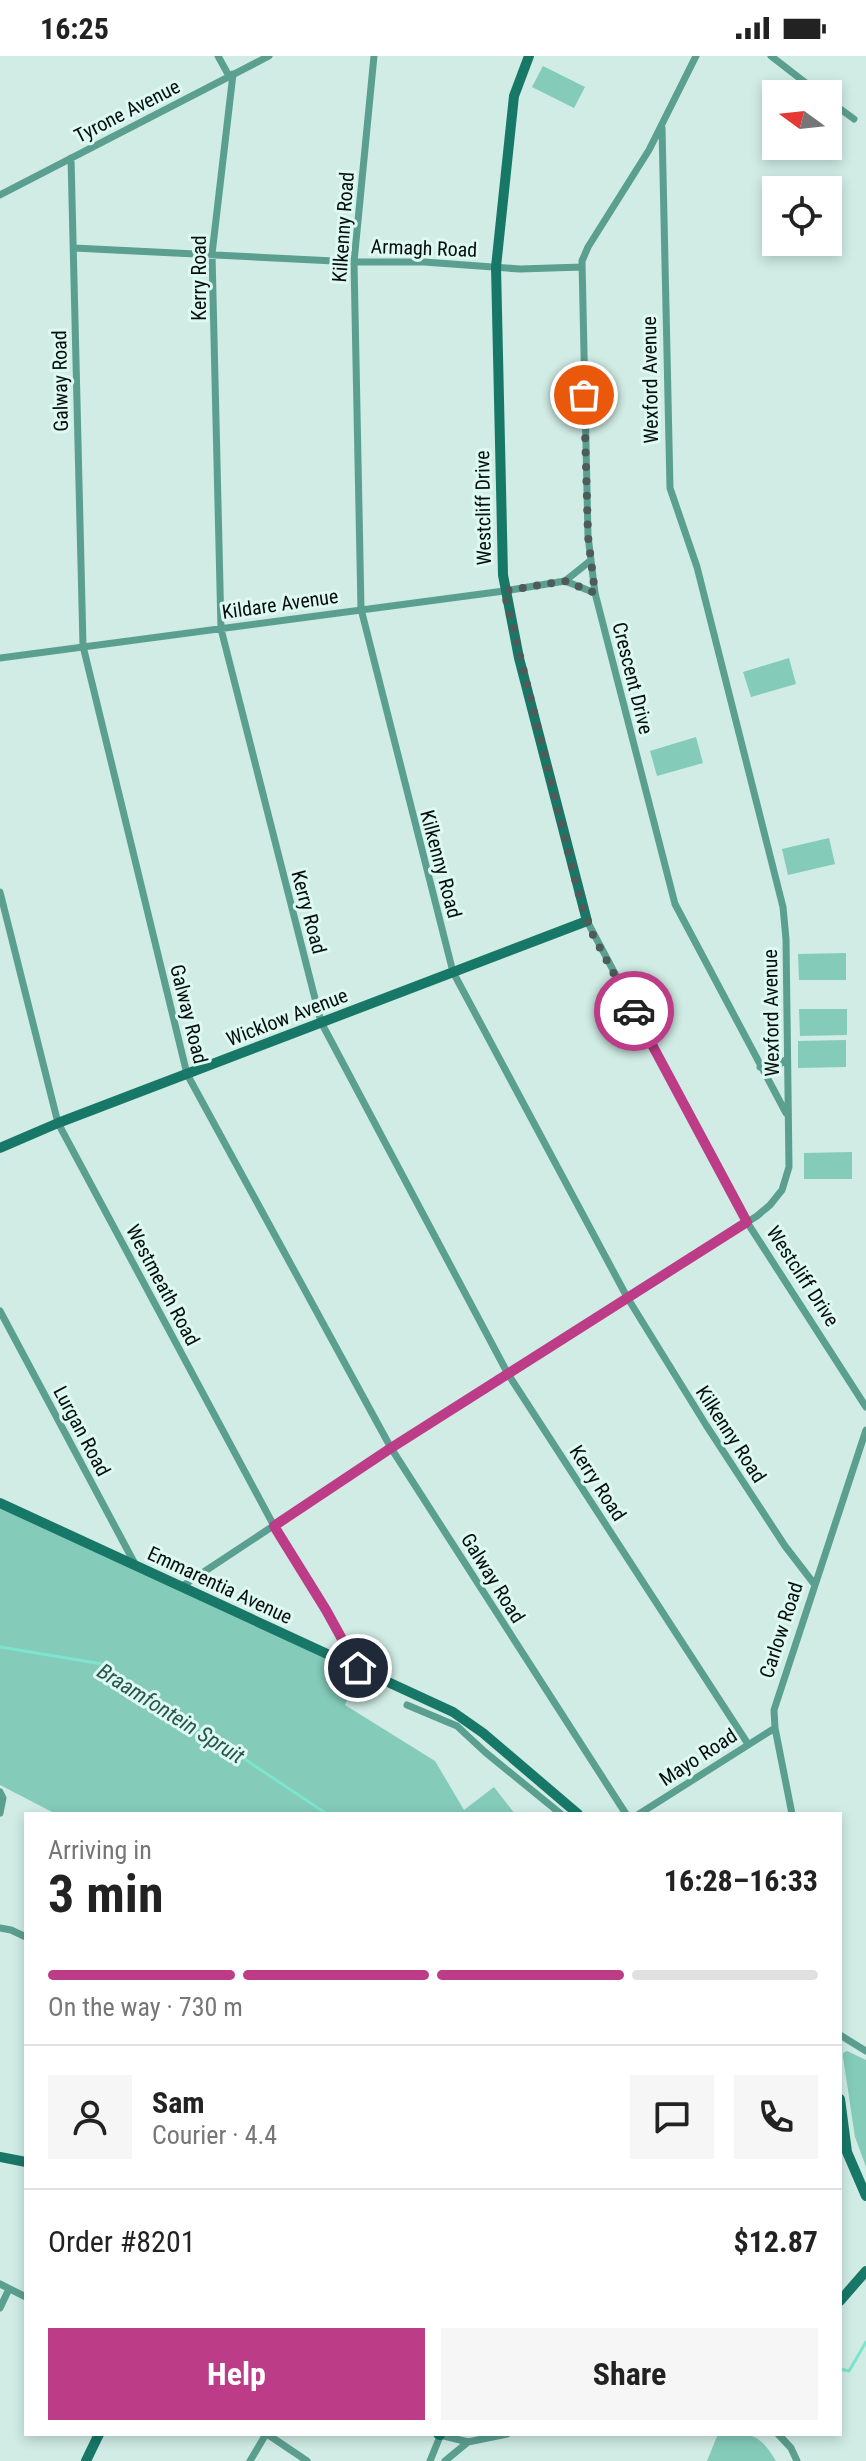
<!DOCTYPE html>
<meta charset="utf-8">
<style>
body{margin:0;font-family:"Roboto Condensed",sans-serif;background:#f6f6f6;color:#222;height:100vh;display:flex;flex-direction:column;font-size:30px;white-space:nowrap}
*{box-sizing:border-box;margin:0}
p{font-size:26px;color:#767676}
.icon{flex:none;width:44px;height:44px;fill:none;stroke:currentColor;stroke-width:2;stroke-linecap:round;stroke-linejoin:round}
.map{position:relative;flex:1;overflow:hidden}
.sheet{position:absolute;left:24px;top:1756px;width:818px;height:624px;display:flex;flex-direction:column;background:#fff;border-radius:0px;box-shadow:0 4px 12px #0003}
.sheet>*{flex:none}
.needle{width:52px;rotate:285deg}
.fabs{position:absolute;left:762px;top:24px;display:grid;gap:16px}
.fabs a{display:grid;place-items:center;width:80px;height:80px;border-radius:0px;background:#fff;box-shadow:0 4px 12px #0003;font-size:40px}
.pin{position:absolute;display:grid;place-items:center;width:68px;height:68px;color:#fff;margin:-34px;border:4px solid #fff;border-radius:50%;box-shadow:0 2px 8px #0007}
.courier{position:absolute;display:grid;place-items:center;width:80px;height:80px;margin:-40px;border:6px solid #bc3c87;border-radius:50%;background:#fff;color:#222;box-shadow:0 2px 10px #0007}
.summary em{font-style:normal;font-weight:700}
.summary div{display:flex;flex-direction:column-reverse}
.summary{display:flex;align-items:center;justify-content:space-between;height:136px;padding:0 24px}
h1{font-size:52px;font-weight:700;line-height:60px}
.bar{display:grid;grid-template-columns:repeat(4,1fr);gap:12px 8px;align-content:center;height:96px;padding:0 24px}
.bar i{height:10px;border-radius:6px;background:#e0e0e0}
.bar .selected{background:#bc3c87}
.bar p{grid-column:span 4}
.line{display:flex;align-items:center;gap:20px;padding:0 24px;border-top:2px solid #e0e0e0}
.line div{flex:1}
.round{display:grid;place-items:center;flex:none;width:84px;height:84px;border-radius:0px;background:#f6f6f6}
.button{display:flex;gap:16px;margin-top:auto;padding:16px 24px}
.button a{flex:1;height:92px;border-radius:0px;background:#bc3c87;color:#fff;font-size:32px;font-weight:700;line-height:92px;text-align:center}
.button a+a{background:#f6f6f6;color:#222}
.status{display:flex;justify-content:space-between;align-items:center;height:56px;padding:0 40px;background:#fff;direction:ltr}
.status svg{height:22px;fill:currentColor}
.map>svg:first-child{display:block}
.green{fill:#84cbba}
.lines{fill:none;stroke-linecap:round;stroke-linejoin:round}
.stream{stroke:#7de4cd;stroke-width:3}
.street{stroke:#5b9f90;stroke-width:7}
.secondary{stroke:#187868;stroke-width:10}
.done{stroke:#4d5c58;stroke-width:8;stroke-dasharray:0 14.4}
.route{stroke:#bc3c87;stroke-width:10}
.labels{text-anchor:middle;stroke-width:6;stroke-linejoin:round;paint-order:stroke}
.street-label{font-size:20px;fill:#060e0c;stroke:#ddf9f2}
.water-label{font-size:22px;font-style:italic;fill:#29564c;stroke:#ddf9f2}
</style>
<div class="status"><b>16:25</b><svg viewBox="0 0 49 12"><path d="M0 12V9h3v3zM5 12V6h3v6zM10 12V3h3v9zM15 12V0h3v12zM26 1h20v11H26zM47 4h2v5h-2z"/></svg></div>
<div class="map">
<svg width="866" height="2405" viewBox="0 0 866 2405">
<rect width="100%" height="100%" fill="#d0ece5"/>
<path class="green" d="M543 10 585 31 574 52 532 31Z
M789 602 796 628 751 641 743 616Z
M696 681 703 707 657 720 650 695Z
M829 782 835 808 788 819 782 793Z
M846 897V924H799L798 898Z
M799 953H847V979L800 980Z
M846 984V1011L798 1012V985Z
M852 1096V1123H804V1097Z
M0 1446 358 1618 345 1649 435 1705 464 1754 494 1731 515 1758H56L0 1729Z
M847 1995 866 2004V2111L855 2081 843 2001V1997Z
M718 2378C751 2378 758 2375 776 2405H707Z"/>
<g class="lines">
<path class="stream" d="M0 1591 102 1608 327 1758
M840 2313 849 2315 866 2286"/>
<path class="street" d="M218 0 229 20
M374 0 354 206 361 553 453 916 627 1241 706 1369 785 1490 815 1529
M696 0 649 94 588 191 582 205 588 480 595 537 675 848 786 1057
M771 0 820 38
M233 18 212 198 221 573 321 966 508 1318 748 1688
M828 44 854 63
M71 102 83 590 187 1018 391 1392 626 1758
M0 139 269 0
M74 192 354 206H424L520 213 582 211
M565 525 595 537
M0 602 504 535 565 525 590 505
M0 836 58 1067 274 1470 326 1554 358 1612
M587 865 747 1166 866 1351
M760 1011 774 1012 787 1003
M0 1255 135 1508
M181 1531 391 1392 757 1160 770 1149 782 1134 789 1111 786 883 783 851 697 511 670 432 662 72
M407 1649 457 1670 485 1696 561 1758
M0 1736 3 1742 0 1757
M639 1758 775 1672
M792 1758 775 1672 774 1654 866 1374
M0 1872 11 1874 26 1881
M840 1979 866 1995
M0 2228 26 2241
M0 2252 9 2233
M267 2378 307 2405
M778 2378 791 2392 797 2405
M440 2379 468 2386 507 2378
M250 2405 266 2378
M430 2405 441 2378
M445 2405 468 2386"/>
<path class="secondary" d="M0 1092 58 1067 587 865 519 602 503 519 496 211 514 40 529 0
M0 1447 453 1656 483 1677 578 1758
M840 2043 847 2096 866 2140
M0 2101 26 2106
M840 2245 866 2215
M438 2378 440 2379
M86 2405 99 2378"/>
</g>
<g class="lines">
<path class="done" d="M584 339 588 480 595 537 565 525 504 535 581 847 593 879 634 955"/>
<path class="route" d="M358 1612 326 1554 274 1470 391 1392 747 1166 634 955"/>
</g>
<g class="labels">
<g class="street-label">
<text transform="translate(127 55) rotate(-27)" y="7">Tyrone Avenue</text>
<text transform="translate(343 171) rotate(-86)" y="7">Kilkenny Road</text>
<text transform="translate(424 192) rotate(2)" y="7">Armagh Road</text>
<text transform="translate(199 222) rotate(-90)" y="7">Kerry Road</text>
<text transform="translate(650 324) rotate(-91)" y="7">Wexford Avenue</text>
<text transform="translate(60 325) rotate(-91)" y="7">Galway Road</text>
<text transform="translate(483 452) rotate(-91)" y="7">Westcliff Drive</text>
<text transform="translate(280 548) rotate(-8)" y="7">Kildare Avenue</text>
<text transform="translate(633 622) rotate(76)" y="7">Crescent Drive</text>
<text transform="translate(441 808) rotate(75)" y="7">Kilkenny Road</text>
<text transform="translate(309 856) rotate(75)" y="7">Kerry Road</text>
<text transform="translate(771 957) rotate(-91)" y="7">Wexford Avenue</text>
<text transform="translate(189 958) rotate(76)" y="7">Galway Road</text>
<text transform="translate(287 961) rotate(-21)" y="7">Wicklow Avenue</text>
<text transform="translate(803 1220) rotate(57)" y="7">Westcliff Drive</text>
<text transform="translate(163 1229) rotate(62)" y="7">Westmeath Road</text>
<text transform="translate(82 1375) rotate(62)" y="7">Lurgan Road</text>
<text transform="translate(731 1378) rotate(57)" y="7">Kilkenny Road</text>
<text transform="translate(598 1427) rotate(57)" y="7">Kerry Road</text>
<text transform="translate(493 1522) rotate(58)" y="7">Galway Road</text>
<text transform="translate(220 1529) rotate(25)" y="7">Emmarentia Avenue</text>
<text transform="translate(781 1574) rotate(-72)" y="7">Carlow Road</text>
<text transform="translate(698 1701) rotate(-33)" y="7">Mayo Road</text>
</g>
<g class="water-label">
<text transform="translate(171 1657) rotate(32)" y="8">Braamfontein Spruit</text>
</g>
</g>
</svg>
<div class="fabs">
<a><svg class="needle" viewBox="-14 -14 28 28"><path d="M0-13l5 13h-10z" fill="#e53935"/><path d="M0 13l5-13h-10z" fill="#767676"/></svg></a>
<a><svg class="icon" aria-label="locate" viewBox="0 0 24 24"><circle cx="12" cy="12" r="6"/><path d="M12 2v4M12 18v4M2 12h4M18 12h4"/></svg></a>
</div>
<div class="pin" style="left:584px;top:339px;background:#ea580c"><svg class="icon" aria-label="bag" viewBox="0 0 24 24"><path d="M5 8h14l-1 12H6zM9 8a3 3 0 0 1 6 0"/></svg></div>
<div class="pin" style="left:358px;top:1612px;background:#1f2937"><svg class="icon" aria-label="home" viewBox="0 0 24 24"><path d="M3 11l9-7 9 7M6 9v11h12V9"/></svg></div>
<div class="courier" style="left:634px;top:955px"><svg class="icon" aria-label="car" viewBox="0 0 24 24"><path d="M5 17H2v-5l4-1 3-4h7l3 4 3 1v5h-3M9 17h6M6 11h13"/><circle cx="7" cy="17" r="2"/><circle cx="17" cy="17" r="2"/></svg></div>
<section class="sheet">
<div class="summary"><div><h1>3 min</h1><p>Arriving in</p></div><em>16:28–16:33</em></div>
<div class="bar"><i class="selected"></i><i class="selected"></i><i class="selected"></i><i></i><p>On the way · 730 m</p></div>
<div class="line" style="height:144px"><a class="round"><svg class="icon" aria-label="person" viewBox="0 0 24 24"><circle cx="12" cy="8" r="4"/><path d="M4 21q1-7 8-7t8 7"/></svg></a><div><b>Sam</b><p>Courier · 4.4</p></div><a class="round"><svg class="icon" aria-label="chat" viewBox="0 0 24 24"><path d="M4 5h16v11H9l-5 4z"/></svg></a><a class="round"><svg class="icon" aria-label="phone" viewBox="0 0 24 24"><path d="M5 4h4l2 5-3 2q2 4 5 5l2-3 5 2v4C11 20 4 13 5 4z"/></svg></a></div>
<div class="line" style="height:104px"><div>Order #8201</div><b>$12.87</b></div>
<div class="button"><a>Help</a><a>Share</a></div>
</section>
</div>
